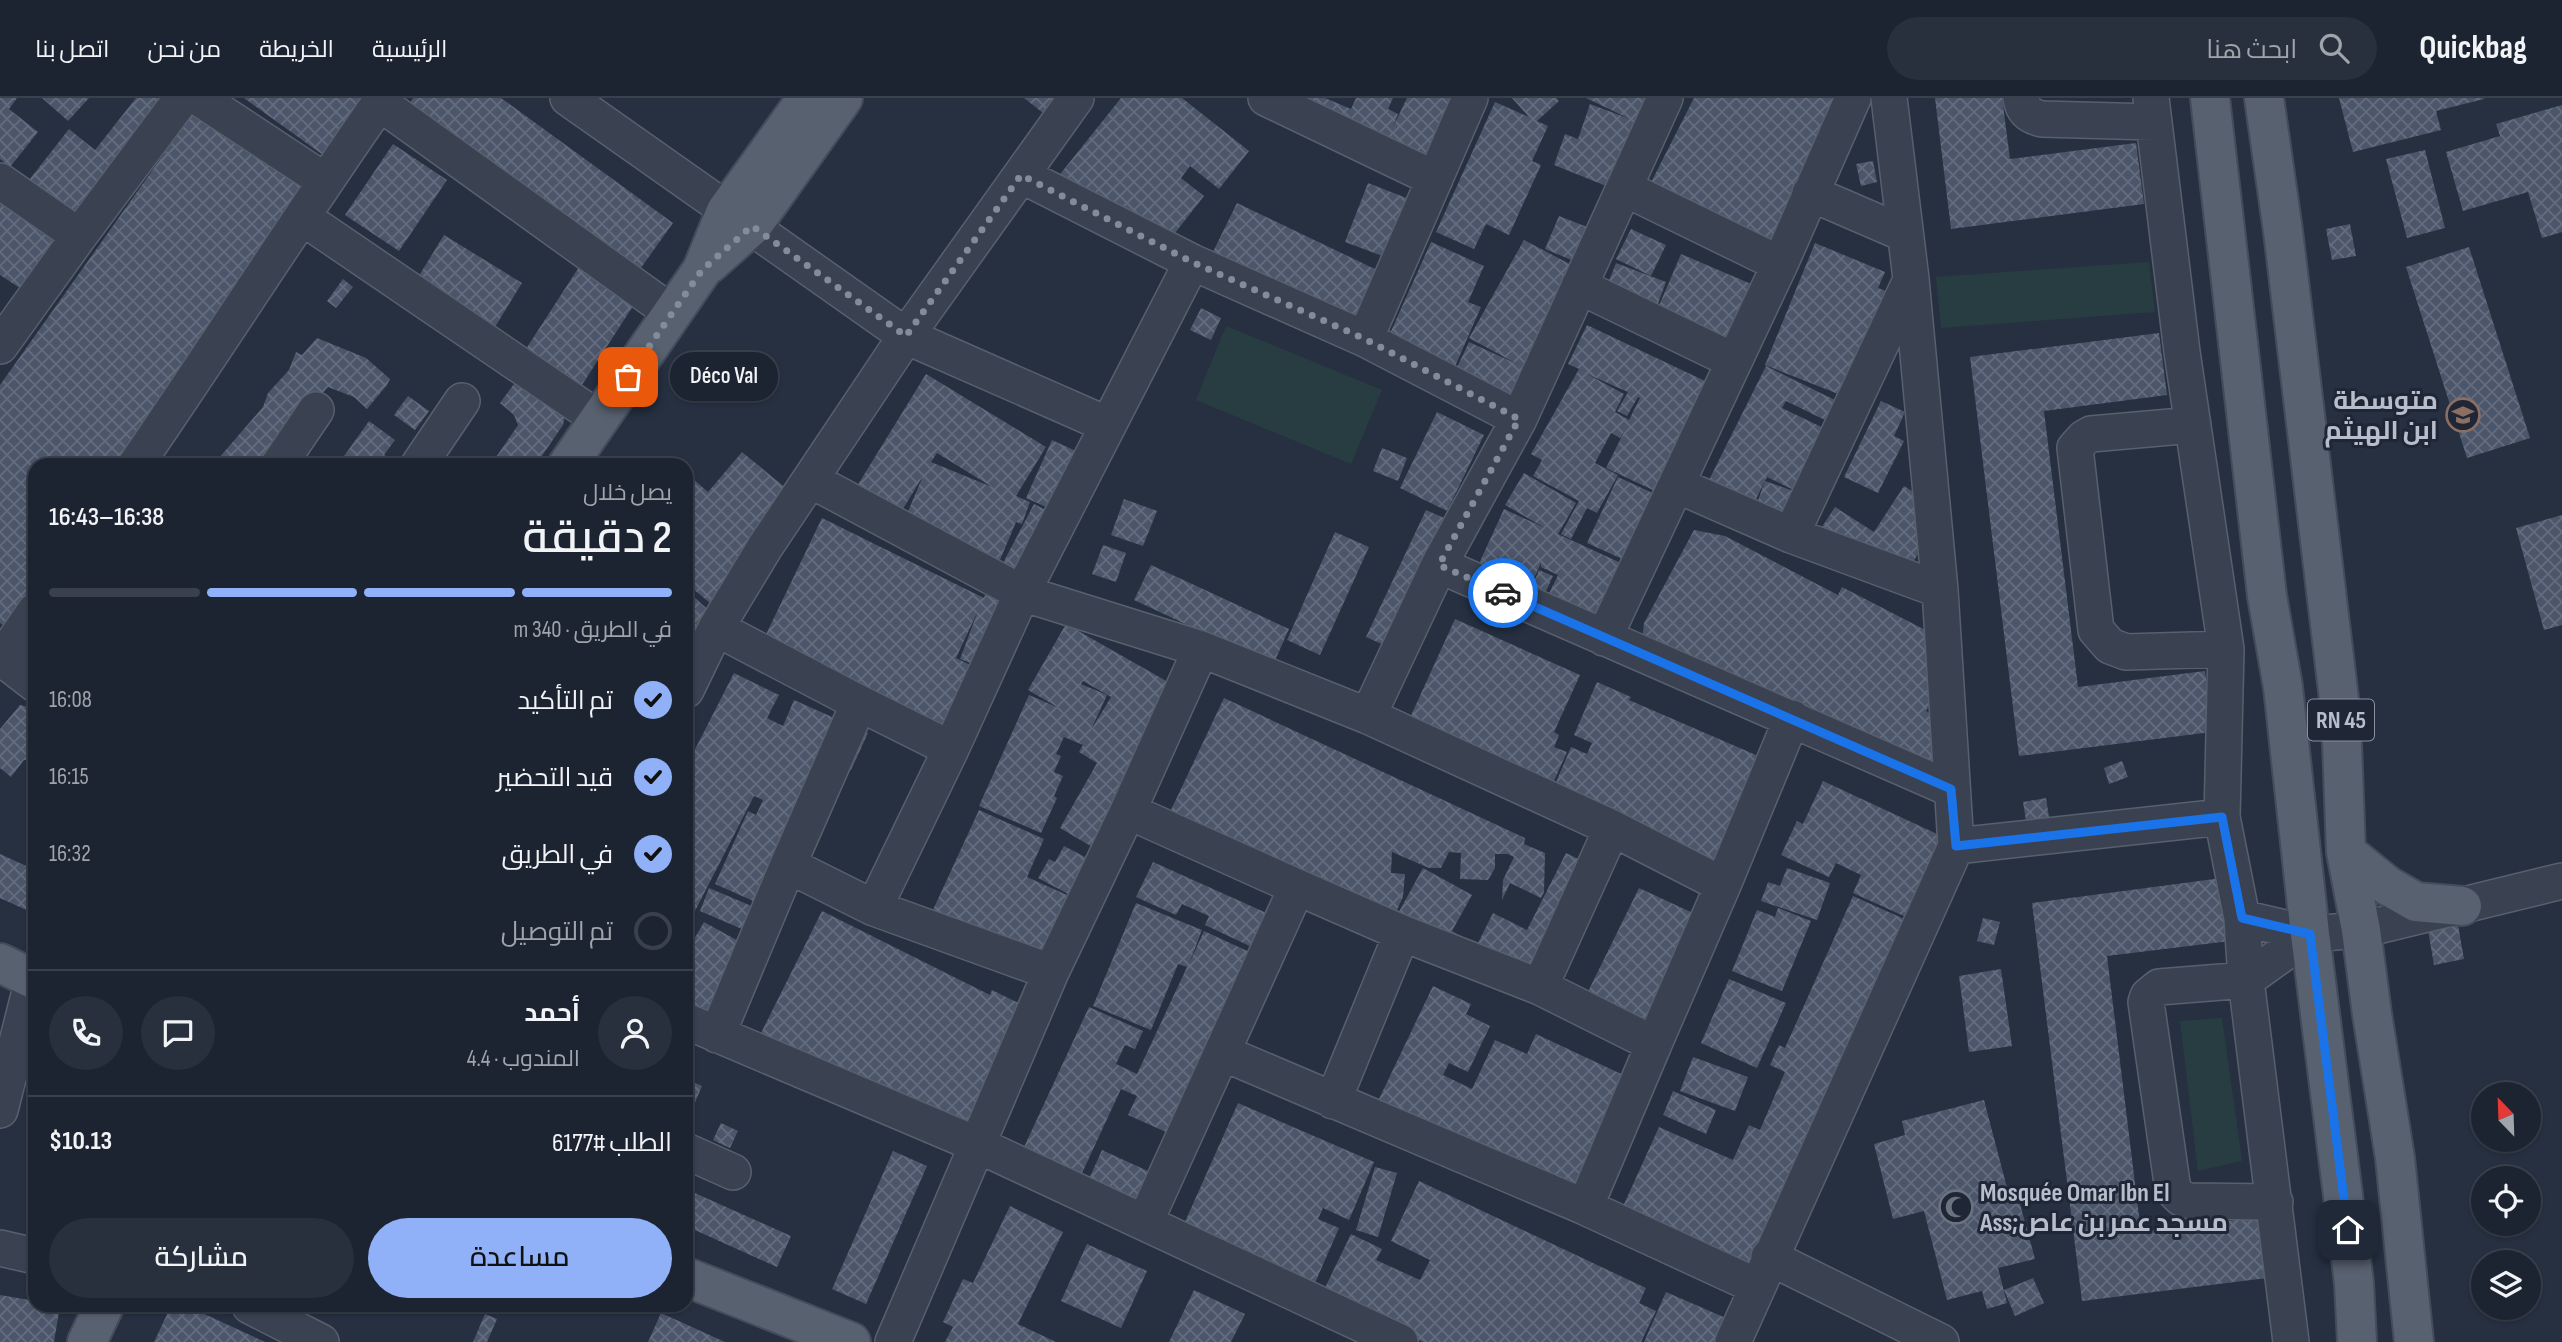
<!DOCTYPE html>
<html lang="ar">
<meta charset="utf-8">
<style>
body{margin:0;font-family:"Sofia Sans Condensed",Cairo,sans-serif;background:#29303d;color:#f1f3f6;direction:rtl;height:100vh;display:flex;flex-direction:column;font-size:26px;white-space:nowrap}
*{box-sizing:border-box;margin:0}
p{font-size:23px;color:#a0a4ab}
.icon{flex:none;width:38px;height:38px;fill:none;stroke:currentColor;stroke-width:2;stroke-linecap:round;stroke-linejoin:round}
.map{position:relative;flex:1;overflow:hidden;direction:ltr}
.details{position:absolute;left:28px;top:360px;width:665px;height:854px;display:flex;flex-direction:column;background:#1c2431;border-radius:21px;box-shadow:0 2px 5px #0004,0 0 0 2px #3a414d;direction:rtl}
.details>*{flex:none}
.needle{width:46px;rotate:337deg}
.fabs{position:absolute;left:2471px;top:984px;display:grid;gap:14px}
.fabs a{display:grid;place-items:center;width:70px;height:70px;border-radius:50%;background:#1c2431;box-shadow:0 2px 5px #0004,0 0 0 2px #3a414d;font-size:35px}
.pin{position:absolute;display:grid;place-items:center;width:60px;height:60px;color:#fff;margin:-30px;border-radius:14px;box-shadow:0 4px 10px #0006}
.courier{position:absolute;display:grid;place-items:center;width:70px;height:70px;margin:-35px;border:5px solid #1a73e8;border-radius:50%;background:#fff;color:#222;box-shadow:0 2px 9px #0007}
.bubble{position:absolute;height:49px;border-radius:24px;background:#1c2431;box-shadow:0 2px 5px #0004,0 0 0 2px #3a414d;font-size:23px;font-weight:600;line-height:49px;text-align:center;direction:rtl}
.headline em{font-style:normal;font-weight:600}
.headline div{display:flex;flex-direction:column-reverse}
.headline{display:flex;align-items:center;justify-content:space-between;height:119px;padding:0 21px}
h1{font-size:46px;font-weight:600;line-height:52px}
.bar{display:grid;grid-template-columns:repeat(4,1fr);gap:10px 7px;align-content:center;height:84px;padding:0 21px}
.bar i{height:9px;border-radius:5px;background:#3a414d}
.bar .active{background:#90b1f7}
.bar p{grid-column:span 4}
.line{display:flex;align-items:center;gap:18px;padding:0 21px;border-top:2px solid #3a414d}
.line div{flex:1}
.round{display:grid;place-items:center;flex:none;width:74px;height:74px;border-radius:37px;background:#29303d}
ol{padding:0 21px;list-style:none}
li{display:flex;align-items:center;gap:21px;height:77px}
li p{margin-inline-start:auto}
li .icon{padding:7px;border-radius:50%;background:#90b1f7;color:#111;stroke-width:4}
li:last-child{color:#a0a4ab}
li i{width:38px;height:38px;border:4px solid #3a414d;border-radius:50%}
.primary-button{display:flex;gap:14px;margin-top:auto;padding:14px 21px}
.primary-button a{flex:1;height:80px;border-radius:42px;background:#90b1f7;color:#111;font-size:28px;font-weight:600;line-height:80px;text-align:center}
.primary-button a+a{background:#29303d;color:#f1f3f6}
header{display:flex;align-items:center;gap:42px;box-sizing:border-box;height:98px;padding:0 35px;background:#1c2431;border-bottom:2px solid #3a414d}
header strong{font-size:33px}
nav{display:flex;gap:38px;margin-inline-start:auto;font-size:24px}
.search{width:490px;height:63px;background:#29303d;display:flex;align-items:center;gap:18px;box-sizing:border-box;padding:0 24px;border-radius:38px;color:#a0a4ab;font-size:26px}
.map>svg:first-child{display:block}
.green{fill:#283d42}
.building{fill:url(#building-cross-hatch);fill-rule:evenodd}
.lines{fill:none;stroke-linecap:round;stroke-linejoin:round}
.minor-casing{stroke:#58606e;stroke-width:38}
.major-casing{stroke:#444b5a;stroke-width:42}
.minor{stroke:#3a4251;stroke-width:35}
.major{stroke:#586170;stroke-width:38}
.done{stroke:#848c9b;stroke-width:7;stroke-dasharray:0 12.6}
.route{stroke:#1a73e8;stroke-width:9}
.labels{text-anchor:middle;stroke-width:6;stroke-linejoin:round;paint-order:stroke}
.shield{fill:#1f2736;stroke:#89909e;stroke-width:2}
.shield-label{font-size:24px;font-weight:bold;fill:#b7bdcb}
.poi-label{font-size:26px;font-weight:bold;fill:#b7bdcb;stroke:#1f2736;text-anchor:end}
</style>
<header>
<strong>Quickbag</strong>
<div class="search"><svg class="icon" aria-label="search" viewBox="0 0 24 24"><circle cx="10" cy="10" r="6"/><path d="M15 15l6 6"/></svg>ابحث هنا</div>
<nav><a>الرئيسية</a><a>الخريطة</a><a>من نحن</a><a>اتصل بنا</a></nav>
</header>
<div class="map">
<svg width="2562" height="1244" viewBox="0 0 2562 1244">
<defs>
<pattern id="building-cross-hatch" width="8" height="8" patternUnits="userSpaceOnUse" patternTransform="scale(1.75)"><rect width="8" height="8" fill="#4c566a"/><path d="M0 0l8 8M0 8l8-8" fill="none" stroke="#646c7e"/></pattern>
</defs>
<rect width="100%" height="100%" fill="#263041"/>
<path class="green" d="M2149 164 2155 214 1941 230 1936 179Z
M1226 228 1382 292 1351 366 1196 302Z
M2222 920 2242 1063 2198 1073 2180 923Z"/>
<path class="building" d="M0 0H17L9 11 38 34 10 69 0 61Z
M42 0H89L68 23Z
M136 0H158L178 15 82 137 22 91 69 31 95 52Z
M244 0H365L323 57Z
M413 0H501L673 125 638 174 408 8Z
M1024 0H1069L1052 22Z
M1121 0H1182L1249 53 1219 91 1190 68 1181 80 1204 98 1153 163 1053 85Z
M1261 0H1325L1351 11 1356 0H1393L1388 11 1398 16 1393 29 1407 0H1458L1422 78Z
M1512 0H1556L1559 3 1537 23 1548 28 1532 63 1541 67 1509 137 1486 126 1474 151 1436 134 1495 4 1529 19Z
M1586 0H1645L1635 22 1643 25 1621 94 1554 67 1565 36 1578 41 1590 6 1630 21Z
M1694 0H1855L1777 153 1642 102Z
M1935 0H2002L2010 61 2136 45 2144 106 1951 131Z
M2339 0H2484V1L2436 13 2441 32 2353 54Z
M2562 7V134L2542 140 2528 94 2463 113 2446 54 2500 38 2496 26Z
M198 8 322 96 129 368H35V500L12 533 0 525V287Z
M393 46 447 82 399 153 345 117Z
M2425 52 2445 130 2407 140 2386 61Z
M1873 63 1877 84 1861 88 1856 66Z
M1368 85 1409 101 1385 159 1345 144Z
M1237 105 1379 173 1347 238 1205 170Z
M0 106 59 146 26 194 0 177Z
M1559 118 1600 134 1586 168 1545 151Z
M2350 126 2356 158 2332 162 2326 131Z
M1631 131 1666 147 1651 178 1616 161Z
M444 137 522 185 495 229 417 181Z
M1524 142 1583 173 1518 312 1451 282 1469 244 1519 267 1469 240Z
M1431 144 1484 168 1468 204 1481 209 1450 280 1383 251Z
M1815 145 1885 174 1878 190 1899 198 1856 303 1765 267Z
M2469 149 2530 340 2467 360 2406 169Z
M1681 156 1763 191 1735 259 1652 224Z
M1616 165 1666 184 1653 219 1602 200Z
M579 169 635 205 580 290 524 254Z
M343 181 353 189 336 210 327 203Z
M1201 210 1221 220 1211 242 1190 232Z
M1587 227 1724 292 1672 401 1606 370 1625 332 1620 340 1611 335 1595 365 1618 377 1597 415 1587 410 1571 441 1561 436 1579 403 1533 378 1542 362 1531 356 1579 271 1568 266ZM1587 276 1628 294 1617 313 1627 318 1638 299 1640 300 1629 322 1615 314 1624 296Z
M2159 235 2167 297 2044 313 2078 589 2205 573 2212 634 2019 658 1970 259Z
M317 240 366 260 390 281 387 287 367 311 354 299 328 289 301 319 268 368H212L263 309 268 295 289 272 296 254 302 257Z
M1766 268 1843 306 1833 326 1786 303 1782 310 1838 337 1808 399 1767 379 1749 415 1704 392Z
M522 275 565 318 563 327 535 368H490L518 327 514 317 500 305Z
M926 276 1046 349 1016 398 1030 404 1022 426 1016 424 1000 462 904 423 923 378 898 419 854 393ZM937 355 992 389 931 364Z
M408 298 429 313 415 332 394 317Z
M1881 303 1905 314 1894 338 1904 343 1878 395 1844 379Z
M1437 314 1484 337 1447 413 1400 390Z
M369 323 395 342 384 357 393 362 389 368H337Z
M1052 342 1093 361 1066 418 1026 400Z
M1382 350 1407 360 1398 383 1373 373Z
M742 354 798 400 710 505 686 485V375L708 394Z
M1524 375 1576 405 1558 436 1634 471 1602 540 1541 512 1558 477 1541 469V465L1522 507 1471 483 1504 411 1545 430 1505 407Z
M1618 379 1670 403 1640 469 1587 445Z
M1765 383 1810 399 1797 435 1752 419Z
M1904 388 1945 414 1897 489 1816 438 1835 409 1874 434Z
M1124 401 1157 413 1143 448 1111 437Z
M1034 406 1068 423 1037 482 1003 465Z
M1426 412 1444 420 1384 547 1366 539Z
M2562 417V527L2544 532 2516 430Z
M822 420 984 500 985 497 1028 513 1003 577 960 561 978 513 956 560 1001 582 969 649 760 549Z
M1694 432 1725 438 1838 497 1842 489 1933 536 1935 596 1926 613 1939 621 1932 673 1642 543 1644 525Z
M1335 434 1369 449 1320 557 1287 542Z
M1103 447 1126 455 1116 484 1092 476Z
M1151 467 1289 531 1273 567 1134 502Z
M1539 472 1553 478 1537 513 1524 507Z
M686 492 713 516 686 546Z
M1455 521 1580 577 1554 634 1559 637 1554 649 1567 654 1550 692 1398 646Z
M1066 526 1191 597 1106 757 1060 730 1097 665 1079 654 1083 647 1064 639 1056 656 1061 658 1054 674 1063 678 1054 698 1057 700 1041 735 979 708 1029 597 1059 610 1028 592ZM1083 583 1111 599 1091 632 1107 597 1081 586Z
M734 575 779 597 767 620 783 628 794 602 868 635 851 672 845 670 780 815 715 786 748 713 756 717 763 702 754 698 695 813 686 808V669Z
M1597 584 1631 599 1629 602 1786 670 1718 789 1551 696 1571 649 1587 656 1592 645 1574 637Z
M1224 600 1525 740 1524 746 1545 755 1544 794 1541 800 1510 785 1502 802 1503 782 1514 759 1508 756H1495V770L1488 782 1460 781 1461 755 1449 754 1441 770H1429L1392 754 1391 775 1405 776 1403 799 1391 825 1162 731Z
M20 607 35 611V661L24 662 11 679 0 670V631Z
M2122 663 2128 679 2109 686 2104 670Z
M1823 683 1963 748 1917 824 1853 795 1861 777 1836 765 1829 779 1781 757 1797 723 1803 726Z
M2046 700 2049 719 2026 723 2023 704Z
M979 712 1044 741 1027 779 1087 806 1038 780 1049 761 1055 764 1064 748 1106 770 1058 886 926 827Z
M1566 755 1605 774 1540 904 1467 867 1493 815 1527 832Z
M0 756 35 772V816L0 800Z
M1153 764 1271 817 1256 851 1205 827 1209 818 1182 806 1176 817 1136 799Z
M1423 770 1472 797 1452 833 1471 844 1390 830Z
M1787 770 1830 785 1817 822 1761 803 1768 784 1780 788Z
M2222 780 2230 843 2107 858 2141 1134 2267 1118 2275 1179 2082 1203 2032 805Z
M709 790 775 818 765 841 700 813Z
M1639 790 1721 828 1657 958 1576 918Z
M1853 798 1922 829 1752 1201 1610 1137 1659 1029 1733 1062 1749 1027 1760 1032 1785 974 1770 967 1779 947 1785 950Z
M1136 805 1202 832 1189 866 1204 833 1269 863 1186 1043 1128 1017 1137 998 1121 991 1076 1088 1018 1062 1089 909 1143 933 1135 951 1125 947 1116 966 1137 976 1187 869 1178 866 1151 932 1093 908Z
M1778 810 1811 823 1782 893 1732 873 1757 812 1775 819Z
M822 813 990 897 992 892 1041 916 975 1048 757 943Z
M1983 820 2000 824 1994 847 1977 843Z
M704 824 767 859 725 932 686 910V855Z
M2458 827 2464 861 2434 867 2428 832Z
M2001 871 2012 948 1969 954 1959 878Z
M1729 881 1786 905 1757 970 1701 945Z
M1433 888 1471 906 1466 916 1490 928 1468 974 1449 965 1443 977 1472 991 1495 942 1527 956 1536 936 1649 989 1584 1125 1368 1024Z
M1693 959 1748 979 1735 1013 1680 993Z
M686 981 702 988 690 1016 686 1014Z
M1673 993 1716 1012 1706 1036 1663 1017Z
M1984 1002 2011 1105 2020 1106 2035 1161 1998 1170 2007 1205 1987 1211 1982 1193 1947 1202 1924 1113 1893 1121 1874 1046 1905 1037 1902 1023Z
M1238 1005 1374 1064 1349 1122 1323 1110 1318 1121 1339 1130 1312 1192 1180 1135Z
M721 1025 738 1033 730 1050 713 1042Z
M1102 1052 1163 1080 1145 1119 1084 1092Z
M893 1053 927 1068 866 1206 832 1191Z
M1375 1069 1397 1075 1378 1139 1356 1132Z
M1419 1083 1646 1190 1639 1205 1656 1213 1641 1244H1423L1322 1196 1351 1136 1382 1151 1376 1162 1420 1182 1430 1162 1391 1143Z
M686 1091 791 1138 777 1169 686 1128Z
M1010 1108 1063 1134 1018 1226 1056 1244H945L953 1229 943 1224 963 1181 973 1185Z
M1087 1146 1147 1173 1121 1230 1061 1203Z
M2033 1180 2044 1205 2015 1218 2004 1192Z
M1194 1192 1245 1216 1231 1244H1169Z
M1666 1194 1735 1224 1727 1244H1644Z
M0 1197 35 1203V1208H60L54 1244H0Z
M171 1208H187L265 1244H154Z
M661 1215 725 1244H648Z
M485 1216 497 1221 487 1244H473Z"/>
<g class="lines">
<defs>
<path id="minor" d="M199 0 325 83
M568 0 906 238 1108 327
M1266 0 1435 81
M1665 0 1519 321 1439 467 1951 691
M2021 0C2023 13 2029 18 2042 21L2154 24
M2151 0 2182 254 2226 551 2222 719 2242 820 2246 882 2291 1244
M380 5 672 215
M1021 77 1192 164
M0 83 79 138
M1624 90 1780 166
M1810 95 1905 136
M302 119 599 321
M1579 188 1734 263
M1365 241 1519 321
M0 248 79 138 182 0
M2193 327 2091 336 2084 340 2075 350 2096 532 2110 548 2126 554 2226 551
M135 368C219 246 298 121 383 0
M278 368 316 312
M418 368 462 303
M811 382 1022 495 1201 551
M1677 387 1791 437 1940 492
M1791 437 1910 184
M716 530 859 605
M1604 540 1780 166 1853 0
M0 559 35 586
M0 564 35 513
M686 592 716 530 765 449 906 238 1076 0
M1368 618 1439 467
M1128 713 1297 789
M1956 748 2222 719
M788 767 859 605 951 651
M874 810 951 651 1022 495 1192 164 1365 241 1470 0
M2242 820 2310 836 2361 832 2562 783
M1540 889 1612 730
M686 923 978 1047 1400 1244
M717 937 788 767 874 810 1051 874
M1223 955 1585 1109 1756 1188
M1333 1003 1402 835
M0 1012 33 881
M686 1053 733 1074
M2275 1104 2190 1103 2181 1100 2173 1092 2146 904 2148 898 2159 889 2246 882 2310 836
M1585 1109 1654 946
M1145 1124 1297 789 1402 835 1540 889 1654 946 1723 787
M0 1150 35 1158
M1769 1159 1941 1244
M250 1208 321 1244
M893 1244 1051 874 1128 713 1201 551 1368 618 1612 730 1723 787 1792 620
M1733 1244 1956 748 1940 492 1911 181 1889 0"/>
<path id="major" d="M2210 0 2267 498 2283 589 2310 836 2354 1185 2357 1244
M2264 0 2283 133 2341 618 2346 754 2361 832 2372 916 2395 1060 2414 1244
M709 166 752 128 843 0
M567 368 702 172 726 113 807 0
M2346 754 2388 788 2416 804 2462 808
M0 865 35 882
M686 1179 851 1244
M87 1244 104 1208"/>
</defs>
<use href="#minor" class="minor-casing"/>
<use href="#major" class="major-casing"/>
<use href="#minor" class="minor"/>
<use href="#major" class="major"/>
</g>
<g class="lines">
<path class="done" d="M628 279 702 172 752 128 906 238 1021 77 1192 164 1365 241 1519 321 1439 467 1503 495"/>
<path class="route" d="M1503 495 1951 691 1956 748 2222 719 2242 820 2310 836 2348 1132"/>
</g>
<defs>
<symbol id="school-ring" viewBox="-11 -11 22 22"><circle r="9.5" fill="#1f2736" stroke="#8d6e63" stroke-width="1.5"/><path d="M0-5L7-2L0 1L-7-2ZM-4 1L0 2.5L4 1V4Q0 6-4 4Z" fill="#8d6e63"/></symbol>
<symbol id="mosque-ring" viewBox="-11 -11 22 22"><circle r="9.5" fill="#1f2736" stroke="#6b7280" stroke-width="1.5"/><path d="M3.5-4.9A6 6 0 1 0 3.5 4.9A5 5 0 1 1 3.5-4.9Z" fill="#6b7280"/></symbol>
</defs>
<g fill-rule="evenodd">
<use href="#school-ring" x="2444" y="298" width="38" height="38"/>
<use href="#mosque-ring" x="1937" y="1090" width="38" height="38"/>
</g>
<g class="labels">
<rect class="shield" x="2308" y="601.5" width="66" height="41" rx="5"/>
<g class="shield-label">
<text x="2341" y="630">RN 45</text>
</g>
<g class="poi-label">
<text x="2438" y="311">متوسطة<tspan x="2438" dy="30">ابن الهيثم</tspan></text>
<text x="1980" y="1103" text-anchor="start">Mosquée Omar Ibn El<tspan x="1980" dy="30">Ass;مسجد عمر بن عاص</tspan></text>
</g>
</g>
</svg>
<div class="fabs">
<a><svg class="needle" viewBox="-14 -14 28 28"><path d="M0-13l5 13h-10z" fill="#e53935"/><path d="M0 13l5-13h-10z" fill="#a0a4ab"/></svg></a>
<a><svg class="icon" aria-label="locate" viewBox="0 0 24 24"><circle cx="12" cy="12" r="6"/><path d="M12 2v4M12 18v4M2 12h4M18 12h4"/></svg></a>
<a><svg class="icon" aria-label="layers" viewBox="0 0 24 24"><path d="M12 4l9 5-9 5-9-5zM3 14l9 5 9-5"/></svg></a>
</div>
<div class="pin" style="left:628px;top:279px;background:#ea580c"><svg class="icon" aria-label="bag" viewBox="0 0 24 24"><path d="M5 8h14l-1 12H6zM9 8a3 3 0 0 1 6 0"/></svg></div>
<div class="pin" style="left:2348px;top:1132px;background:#1f2937"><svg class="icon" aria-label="home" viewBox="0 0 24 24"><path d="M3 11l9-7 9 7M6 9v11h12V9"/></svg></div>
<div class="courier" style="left:1503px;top:495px"><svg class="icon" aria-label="car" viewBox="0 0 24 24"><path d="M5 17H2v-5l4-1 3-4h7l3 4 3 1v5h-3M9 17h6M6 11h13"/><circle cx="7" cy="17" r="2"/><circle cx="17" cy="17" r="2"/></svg></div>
<div class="bubble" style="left:670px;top:254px;width:108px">Déco Val</div>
<section class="details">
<div class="headline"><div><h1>2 دقيقة</h1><p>يصل خلال</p></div><em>16:38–16:43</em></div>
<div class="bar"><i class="active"></i><i class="active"></i><i class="active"></i><i></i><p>في الطريق · 340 m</p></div>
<ol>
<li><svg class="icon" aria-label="check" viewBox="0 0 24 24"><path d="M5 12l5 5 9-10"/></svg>تم التأكيد<p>16:08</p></li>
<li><svg class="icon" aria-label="check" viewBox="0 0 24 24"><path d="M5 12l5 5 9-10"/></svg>قيد التحضير<p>16:15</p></li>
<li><svg class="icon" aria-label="check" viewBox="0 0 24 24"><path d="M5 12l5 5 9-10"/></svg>في الطريق<p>16:32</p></li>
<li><i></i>تم التوصيل</li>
</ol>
<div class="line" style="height:126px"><a class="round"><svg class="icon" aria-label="person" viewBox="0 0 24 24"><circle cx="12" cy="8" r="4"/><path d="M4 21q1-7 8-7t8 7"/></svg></a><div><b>أحمد</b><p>المندوب · 4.4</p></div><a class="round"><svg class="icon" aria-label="chat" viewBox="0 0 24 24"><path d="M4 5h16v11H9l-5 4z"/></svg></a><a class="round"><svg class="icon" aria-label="phone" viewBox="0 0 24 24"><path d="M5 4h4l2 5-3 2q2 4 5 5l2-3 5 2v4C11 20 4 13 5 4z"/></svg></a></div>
<div class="line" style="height:91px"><div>الطلب #6177</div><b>$10.13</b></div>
<div class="primary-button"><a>مساعدة</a><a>مشاركة</a></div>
</section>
</div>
